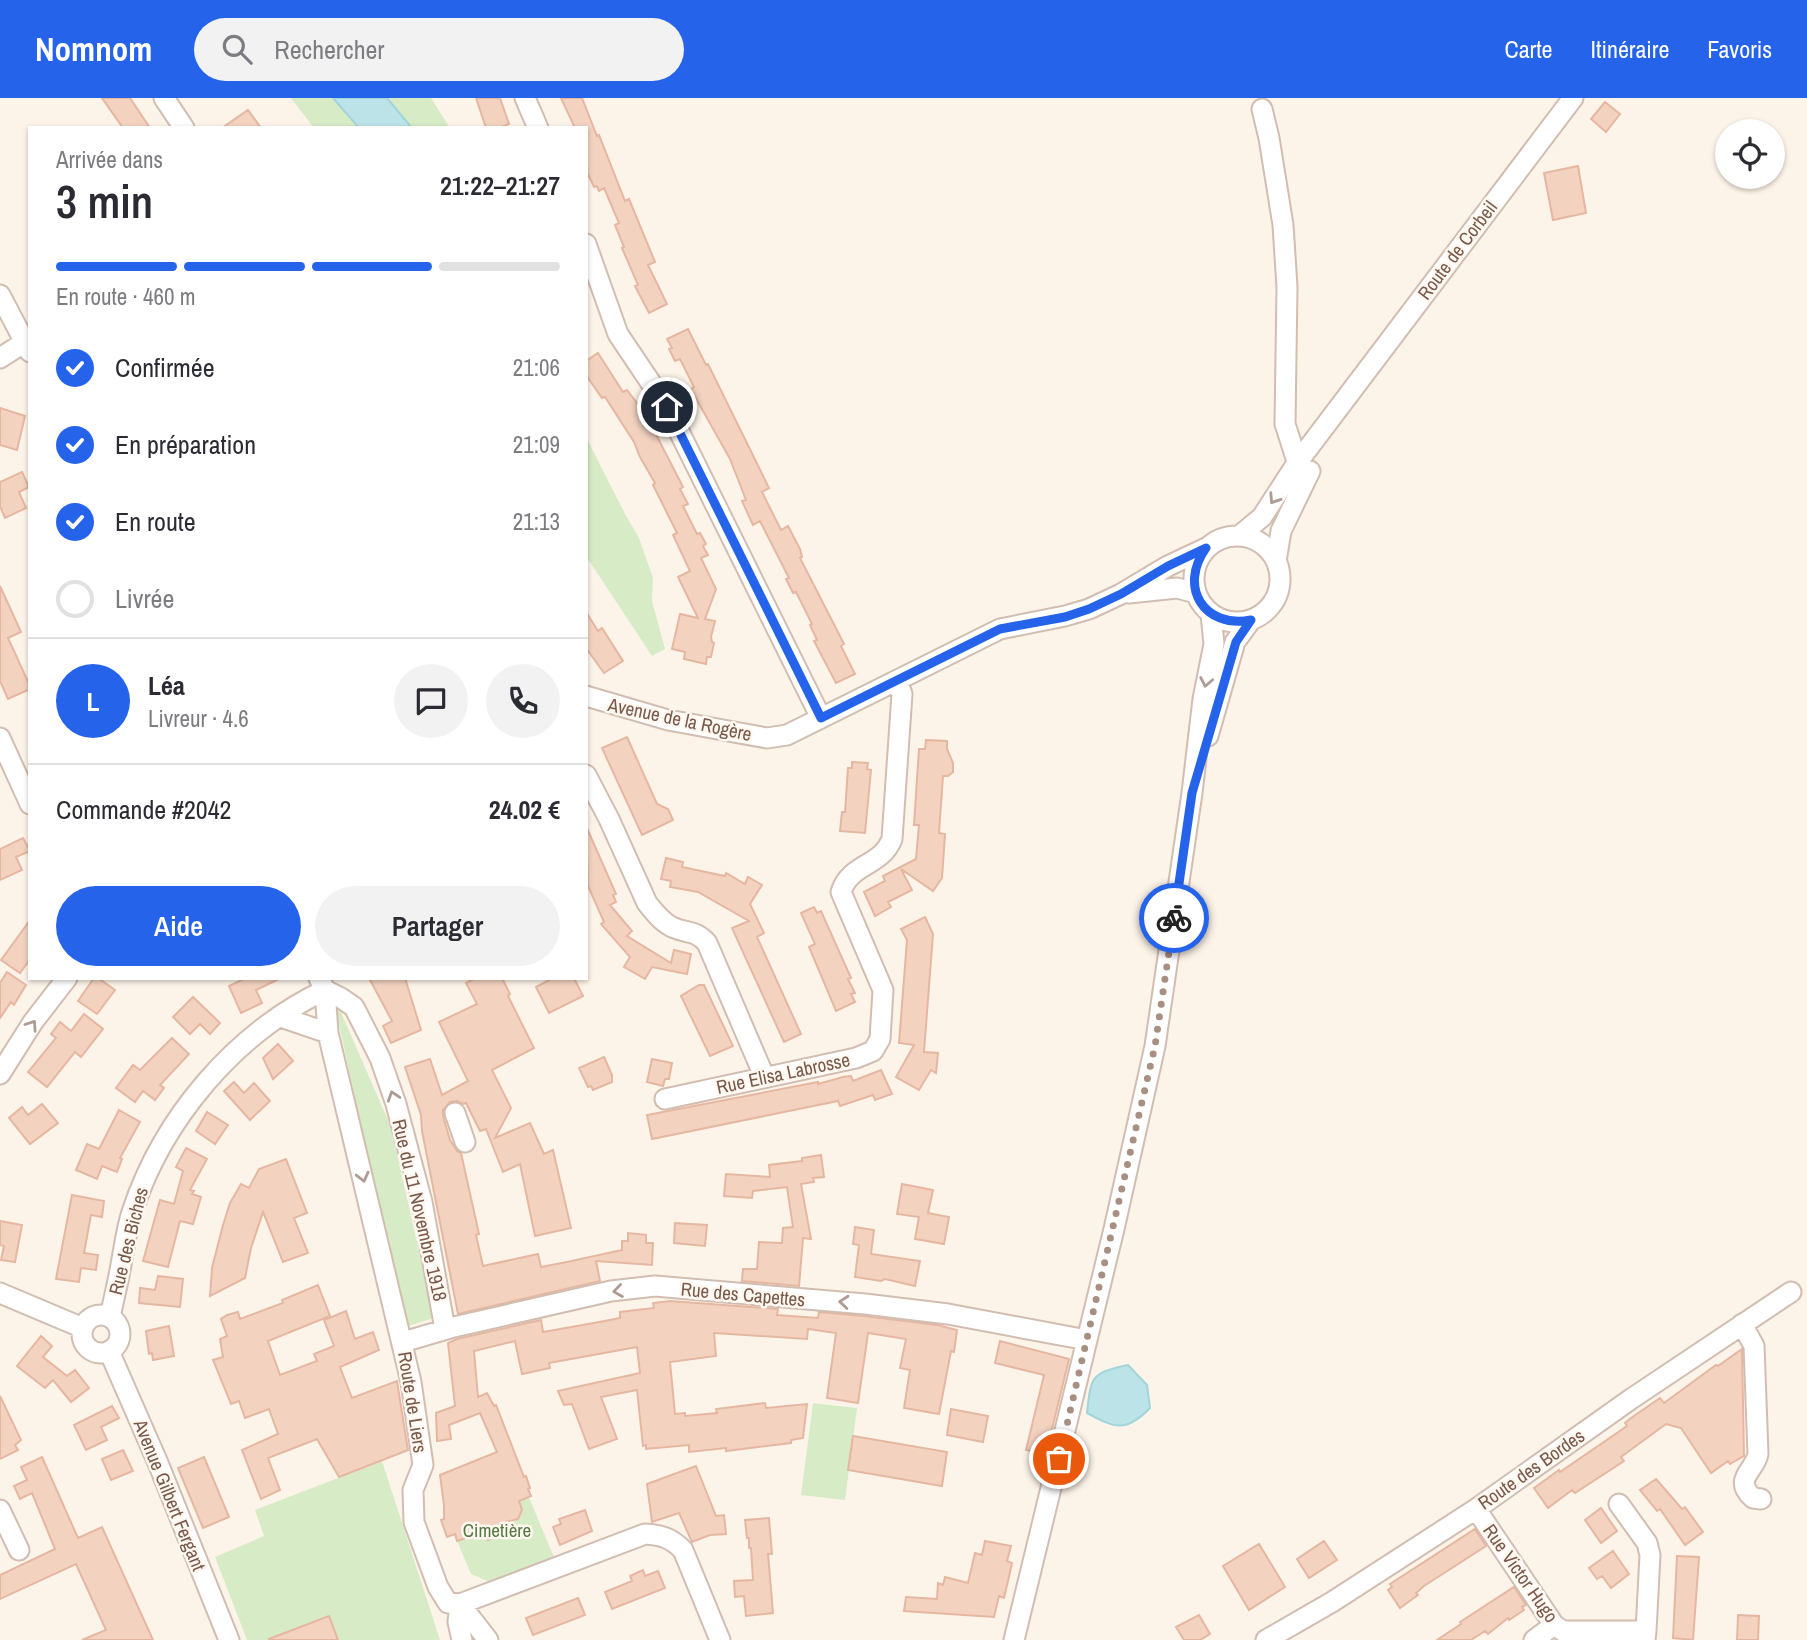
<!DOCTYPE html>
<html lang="fr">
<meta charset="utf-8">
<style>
body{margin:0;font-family:"Archivo Narrow",sans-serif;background:#f2f2f3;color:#2b2b33;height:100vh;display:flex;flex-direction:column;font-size:26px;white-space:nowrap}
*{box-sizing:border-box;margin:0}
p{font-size:23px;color:#7c7c81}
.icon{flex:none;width:38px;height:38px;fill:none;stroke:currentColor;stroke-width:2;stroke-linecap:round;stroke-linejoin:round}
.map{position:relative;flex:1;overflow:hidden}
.drawer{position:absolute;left:28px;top:28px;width:560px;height:854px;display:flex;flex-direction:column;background:#fff;border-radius:0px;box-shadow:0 2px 5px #0004}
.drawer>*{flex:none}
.fabs{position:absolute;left:1715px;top:21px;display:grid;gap:14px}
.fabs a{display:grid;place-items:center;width:70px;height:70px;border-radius:50%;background:#fff;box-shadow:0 2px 5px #0004;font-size:35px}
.pin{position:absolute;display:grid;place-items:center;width:60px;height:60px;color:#fff;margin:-30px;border:4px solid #fff;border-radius:50%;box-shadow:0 2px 7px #0007}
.courier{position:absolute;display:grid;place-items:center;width:70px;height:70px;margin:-35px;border:5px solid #2563eb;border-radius:50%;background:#fff;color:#222;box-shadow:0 2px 9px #0007}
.overview em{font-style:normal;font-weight:600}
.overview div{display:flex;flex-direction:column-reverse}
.overview{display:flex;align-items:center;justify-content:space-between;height:119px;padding:0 28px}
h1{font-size:46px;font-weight:600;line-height:52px}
.bar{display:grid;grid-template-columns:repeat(4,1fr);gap:10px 7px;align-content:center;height:84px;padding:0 28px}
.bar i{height:9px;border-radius:5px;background:#e1e1e2}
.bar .selected{background:#2563eb}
.bar p{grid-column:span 4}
.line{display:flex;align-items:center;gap:18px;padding:0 28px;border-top:2px solid #e1e1e2}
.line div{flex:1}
.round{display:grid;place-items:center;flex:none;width:74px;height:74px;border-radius:37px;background:#f2f2f3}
ol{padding:0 28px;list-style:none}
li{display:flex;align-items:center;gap:21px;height:77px}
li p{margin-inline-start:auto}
li .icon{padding:7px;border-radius:50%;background:#2563eb;color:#fff;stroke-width:4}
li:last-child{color:#7c7c81}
li i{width:38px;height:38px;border:4px solid #e1e1e2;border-radius:50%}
.cta{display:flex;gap:14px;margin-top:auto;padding:14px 28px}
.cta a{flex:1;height:80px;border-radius:42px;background:#2563eb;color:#fff;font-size:28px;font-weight:600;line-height:80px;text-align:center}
.cta a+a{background:#f2f2f3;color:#2b2b33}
header{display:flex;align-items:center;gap:42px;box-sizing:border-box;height:98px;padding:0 35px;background:#2563eb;color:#fff}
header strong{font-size:33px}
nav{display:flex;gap:38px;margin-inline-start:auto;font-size:24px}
.search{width:490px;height:63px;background:#f2f2f3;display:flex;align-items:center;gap:18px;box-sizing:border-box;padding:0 24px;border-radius:38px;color:#7c7c81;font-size:26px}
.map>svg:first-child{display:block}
.green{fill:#d7ebc6}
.water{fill:#bce4e8;stroke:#a2d4da;stroke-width:2}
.building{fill:#f3d2c0;stroke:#e6b7a0;stroke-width:2}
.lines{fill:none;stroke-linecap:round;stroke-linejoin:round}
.minor-casing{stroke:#d2bdb1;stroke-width:23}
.minor{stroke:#fff;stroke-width:19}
.oneway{stroke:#ae9b93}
.done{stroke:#a78f82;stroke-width:7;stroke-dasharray:0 12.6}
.route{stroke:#2563eb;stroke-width:9}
.labels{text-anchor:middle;stroke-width:5;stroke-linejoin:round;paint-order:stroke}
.street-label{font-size:19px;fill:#78594b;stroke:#fff8f0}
.park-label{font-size:19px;fill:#547940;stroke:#fff8f0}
</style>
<header>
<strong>Nomnom</strong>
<div class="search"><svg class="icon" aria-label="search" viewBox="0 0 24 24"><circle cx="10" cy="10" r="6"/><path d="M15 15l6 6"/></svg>Rechercher</div>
<nav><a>Carte</a><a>Itinéraire</a><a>Favoris</a></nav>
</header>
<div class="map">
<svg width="1807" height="1542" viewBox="0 0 1807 1542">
<rect width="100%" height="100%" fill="#fdf4e9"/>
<path class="green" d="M291 0H431L450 30H314Z
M586 339 625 416 639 440 653 480 652 503 665 551 652 558 586 458Z
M340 912 391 1029 434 1220 405 1229 336 913Z
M813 1305 857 1310 845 1402 801 1397Z
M382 1363 440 1542H333L337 1540 329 1518 310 1525 311 1529 296 1530 278 1537 279 1542H247L215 1459 264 1438 255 1412Z
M516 1368 555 1462 492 1485 471 1476 457 1443 443 1400Z"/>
<path class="water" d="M333 0H387L412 30H359Z
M1128 1267 1147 1287 1150 1310C1126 1335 1115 1330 1087 1315 1091 1278 1091 1275 1128 1267Z"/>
<path class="building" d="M102 0H130L150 30H123Z
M476 0H500L509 26 499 30H486Z
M561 0H582L597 38 599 37 625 103 629 101 655 164 648 167 667 206 649 215 635 188 638 187 622 150 624 149 615 127 619 125 604 90 599 93 597 88 594 89 586 72V30H575Z
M1605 4 1620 16 1606 34 1591 21Z
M248 12 261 30H222Z
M1578 68 1586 115 1553 122 1544 75Z
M688 231 706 267 708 266 769 390 762 394 781 432 788 428 800 451 802 459 800 460 844 546 841 548 855 576 836 585 814 543 817 542 810 527 812 526 796 494 793 495 786 481 789 480 760 423 753 427 742 403 746 402 730 361 698 304 691 291 694 289 680 261 675 263 669 251 672 250 667 241Z
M598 255 623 294 627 292 646 317 683 389 680 391 688 406 683 408 697 436 700 435 706 446 703 448 708 457 701 460 716 491 705 521 715 523 711 539 712 544 714 545 711 559H707L706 566 684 561 685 554 672 551 680 516 698 520 678 479 690 473 673 437 677 435 653 387 655 385 640 359 634 344 605 299 602 300 586 277V263Z
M0 310 25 318 17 352 0 347Z
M22 374 29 389 19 394 26 410 5 420 0 408V384Z
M0 488 21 534 8 540 30 588V591L8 601 0 583Z
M586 514 598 533 602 530 623 563 604 575 586 550Z
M627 639 657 706 668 711 673 722 642 737 602 650Z
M926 642 947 643V651L953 665V674L948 678H943L939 735 945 736 942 780 933 793 901 771 912 792 888 804 891 809 875 818 864 794 885 783 883 778 916 761 919 727H914L919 651H925Z
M852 664 868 665 867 671 871 672 865 735 840 733 842 714H845L848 670H852Z
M586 728 616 796 613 797 616 804 610 807 632 833 627 838 671 865 674 852 691 856 687 876 652 869 645 881 624 869 630 859 601 826 604 824 588 788Z
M23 740 30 753 16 759 22 772 0 782V751Z
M666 760 683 764 682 769 725 778 726 775 745 786 748 779 762 787 750 806 764 835 757 839 801 936 784 944 732 830 749 823 698 794 670 789 671 783 661 781Z
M814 809 817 815 821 813 851 880 848 881 855 895 851 896 855 904 836 913 809 849 815 846 801 815Z
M925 819 933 836 924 954 938 955 936 975 931 972 919 992 896 979 914 947 899 945 907 842 901 831Z
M30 822V861L20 875 1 862Z
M7 874 26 887 14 907 11 904 0 920V885Z
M94 880H98L115 892 97 916 78 903Z
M246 880H281L256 892 262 905 241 915 229 888Z
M369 880H405L421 932 391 945 383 928 392 923Z
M476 880H502L510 896 508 898 534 950 492 972 511 1010 495 1040 530 1025 544 1056 553 1052 571 1130 535 1138 520 1066 503 1074 486 1031 480 1033 466 1005 463 1006 457 1003 450 1004 443 1012V1018L450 1042 457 1053 461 1055 479 1136 476 1137 483 1168 538 1156 541 1169 567 1164 622 1152V1143H628V1135L646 1137V1145H653L652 1167 596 1163 600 1183 458 1216 422 1033 421 1017 405 969 430 961 442 997 468 983 439 924 477 906 466 885Z
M553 880H574L583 898 549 915 536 889Z
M699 887H704L733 948 710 958 681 898Z
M193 899 220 925 210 936 200 926 190 936 173 919Z
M84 916 103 931 81 959 75 954 47 989 28 974 56 940 51 936 60 924 71 933Z
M172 940 189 956 160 987 164 990 155 1002 143 993 135 1004 116 990 133 967 140 972Z
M278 946 293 963 273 981 263 960Z
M604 959 612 977V984L593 992 591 988 588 989 579 970Z
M652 961 672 965 669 981H665L663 988 647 984Z
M881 972 892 996 875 1002 873 997 840 1008 838 1003 652 1041 647 1017 818 984V986L843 979 851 978 853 983Z
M234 984 244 995 254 985 270 1003 250 1022 224 993Z
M42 1006 58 1025 30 1046 9 1020 22 1009 28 1017Z
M119 1012 140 1024 120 1060 122 1061 117 1074 102 1068 97 1081 76 1072 87 1046 99 1051Z
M207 1014 228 1027 215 1046 196 1033Z
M186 1050 207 1061 190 1092 194 1093 192 1096 201 1099 193 1126 180 1123 168 1169 143 1163 160 1102 174 1106 183 1073 176 1069Z
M821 1057 824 1079 813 1080 814 1084 801 1086 811 1141 803 1140 799 1188 742 1183 743 1171H757L759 1144 782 1145 783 1130 793 1129 787 1089 753 1093 752 1100 724 1098 726 1076 770 1079 769 1067 802 1063V1060Z
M286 1061 307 1115 294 1120 308 1155 283 1164 263 1114 251 1150 245 1180 210 1198 212 1170 223 1127 230 1105 241 1086 249 1090 259 1071Z
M902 1086 933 1092 928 1115 949 1119 944 1146 915 1141 919 1119 897 1116Z
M72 1097 104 1103 102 1119 91 1117 84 1155 98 1157 96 1172 81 1170 79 1184 56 1181Z
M0 1123 22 1127 15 1164 1 1162 4 1148 0 1147Z
M675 1125 707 1127 705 1148 674 1145Z
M855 1129 874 1132 871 1156 920 1163 915 1188 885 1181 881 1183 855 1179 859 1147 853 1146Z
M158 1178 183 1181 180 1209 139 1205 140 1190 155 1192Z
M318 1187 330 1218 268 1243 280 1277 317 1263 314 1256 334 1248 324 1222 346 1213 355 1241 373 1234 379 1252 340 1269 352 1300 397 1283 408 1352 339 1379 317 1341 268 1360 280 1392 261 1401 242 1352 278 1336 269 1311 245 1320 239 1303 231 1306 213 1262 223 1259 220 1241 227 1238 221 1221 227 1217 238 1214 240 1221 283 1205 282 1202Z
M670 1203 778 1211 777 1217 818 1220 819 1214 864 1218 937 1227 957 1232 954 1254 951 1253 939 1316 904 1310 910 1272 900 1270 906 1241 868 1235 858 1305 827 1300 836 1235 808 1231 807 1241 714 1235 716 1258 670 1264 675 1316 685 1315V1318L717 1315 716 1311 765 1305 766 1310 807 1306 803 1340 791 1342V1345L726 1353V1350L689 1354V1347L646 1351V1347L643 1348 637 1292 601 1299 617 1341 589 1351 572 1306 564 1307 558 1293 640 1275 637 1249 549 1265 550 1270 522 1276 515 1243 474 1253 478 1299 487 1295 494 1308 496 1307 524 1379 526 1378 530 1390 528 1391 531 1398 519 1403 522 1412 518 1421 506 1424 510 1433 488 1442 484 1434 457 1443 455 1436 447 1439 441 1422 444 1421V1407L440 1377 497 1354 480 1315 449 1327 451 1341 437 1343 436 1315 455 1308 448 1245 457 1241 541 1222 543 1234 594 1225 620 1220V1214L654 1210 653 1205Z
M169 1228 174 1258 153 1262 152 1255 149 1256 146 1233Z
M41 1238 52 1248 43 1259 67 1278 75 1272 89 1290 71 1304 53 1282 45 1290 17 1268Z
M1000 1243 1069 1261 1046 1356 1026 1352 1044 1277 995 1265Z
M1742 1251 1744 1358 1730 1366 1728 1363 1711 1375 1681 1330 1666 1326 1621 1359 1624 1363 1575 1395 1572 1392 1548 1410 1534 1390 1559 1372 1560 1374 1627 1328 1625 1325 1631 1320 1660 1300 1664 1305 1716 1267 1718 1268Z
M0 1298 21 1342 15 1347 18 1352 0 1361Z
M112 1308 119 1320 101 1329 107 1342 86 1352 74 1327Z
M951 1311 988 1318 983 1344 947 1337Z
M853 1338 947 1354 942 1388 848 1372Z
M123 1352 133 1373 111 1382 102 1361Z
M42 1359 78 1440 102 1429 153 1542H82L106 1532 76 1466 0 1501V1477L55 1451 32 1395 20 1401 14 1388 27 1382 21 1369Z
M204 1359 229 1419 203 1430 178 1370Z
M696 1368 716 1418 724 1417 726 1436 710 1437 692 1444 679 1415 652 1424 647 1386Z
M1656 1381 1682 1411 1685 1409 1703 1434 1685 1447 1660 1411 1657 1413 1640 1392Z
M1601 1410 1617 1433 1601 1445 1585 1422Z
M585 1412 592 1433 560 1447 553 1429 561 1426 559 1421Z
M769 1420 772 1456H768L773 1515 746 1518 744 1498 735 1499 734 1483 753 1482 751 1450H749V1440H747L745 1422Z
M1475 1431 1486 1448 1424 1488 1416 1495 1418 1497 1400 1510 1388 1492 1392 1489 1390 1486Z
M985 1443 1011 1448 1007 1463 1012 1465 1008 1483 1004 1500 999 1498 994 1519 904 1513 906 1499 937 1501 938 1485 943 1487 945 1479 968 1485 975 1455 982 1457Z
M1324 1443 1337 1462 1309 1480 1297 1461Z
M1259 1446 1285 1489 1249 1512 1223 1468Z
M1613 1453 1629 1476 1611 1490 1602 1478 1597 1481 1589 1470Z
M1677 1458 1699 1459 1693 1542 1673 1540Z
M643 1472 645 1478 658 1473 665 1490 612 1511 605 1494 632 1483 630 1478Z
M1514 1489 1526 1507 1522 1509 1524 1512 1509 1522 1508 1520 1488 1536 1485 1533 1471 1542H1437L1461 1526 1460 1524Z
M578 1500 585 1517 533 1537 526 1520Z
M1199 1517 1210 1536 1200 1542H1184L1176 1529Z
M1738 1517 1759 1518 1758 1542H1737Z
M329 1518 338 1542H269V1541Z"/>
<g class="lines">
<defs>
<path id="minor" d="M164 0 184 30
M525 0 538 30
M1262 11 1269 40 1283 127 1287 189 1285 326 1304 385
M586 146 618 236 667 309 821 620
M0 197 30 254
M0 260 25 244
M1194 481a43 43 0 1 1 86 0a43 43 0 1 1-86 0Z
M1239 438 1262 419 1297 365 1573 0
M1276 463 1281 433 1310 373
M1129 495 1177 490 1196 495
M586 598 668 622 767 640 787 637 1000 531 1065 518 1089 511 1121 496 1168 468 1206 450
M1208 638 1235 544 1251 522
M0 640 30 706
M586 677 609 721 647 805C654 814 662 824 672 829 687 836 694 831 707 845L764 978
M319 880 325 892 328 935 411 1284 423 1367 413 1392 414 1424 438 1489 448 1505 460 1506 645 1436C662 1437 671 1440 683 1452L720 1542
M325 892 341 900 354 909 380 960 396 1006 422 1104 445 1231
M281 919 328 935
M0 976 33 924 67 880
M665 1001 856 960 873 953 880 941 883 892 841 794C850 765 881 769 892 741L902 596 897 583
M455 1015 465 1044
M0 1195 83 1230
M82 1236a19 19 0 1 1 38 0a19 19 0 1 1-38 0Z
M110 1219C114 1200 119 1180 122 1161 125 1145 127 1129 132 1114 163 1020 235 935 325 892
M1742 1226 1754 1248 1758 1356C1755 1373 1732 1381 1753 1400L1761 1401
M403 1244 454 1229 611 1193 655 1188 865 1206 948 1216 1087 1242
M109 1253 158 1365 229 1542
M1619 1406 1647 1445 1650 1457 1646 1533
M1476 1411 1554 1527 1563 1533H1646L1645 1542
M0 1412 19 1452
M460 1506 488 1542
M460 1506 458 1524 462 1542
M1014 1542 1114 1131 1155 948 1192 695 1203 601 1214 546 1211 516
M1266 1542 1332 1504 1476 1411 1631 1301 1791 1194
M1534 1542 1554 1527"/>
</defs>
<use href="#minor" class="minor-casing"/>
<use href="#minor" class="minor"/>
</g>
<defs><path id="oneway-chevron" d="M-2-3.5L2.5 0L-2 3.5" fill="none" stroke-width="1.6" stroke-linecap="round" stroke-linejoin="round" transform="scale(1.75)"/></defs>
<g class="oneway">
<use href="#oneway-chevron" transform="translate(1274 401) rotate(123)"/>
<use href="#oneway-chevron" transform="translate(1206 584) rotate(101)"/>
<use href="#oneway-chevron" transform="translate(32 927) rotate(-56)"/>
<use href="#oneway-chevron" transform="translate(393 998) rotate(-108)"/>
<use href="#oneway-chevron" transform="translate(363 1079) rotate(76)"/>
<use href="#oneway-chevron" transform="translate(618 1193) rotate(172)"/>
<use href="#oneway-chevron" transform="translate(844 1204) rotate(-175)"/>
</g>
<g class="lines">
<path class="done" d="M1059 1361 1155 948 1174 820"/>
<path class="route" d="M667 309 821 620 1000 531 1065 519 1089 511 1121 496 1168 468 1206 450C1178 489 1204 531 1251 522L1236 544 1192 695 1174 820"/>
</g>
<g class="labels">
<g class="street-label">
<text transform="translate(1457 152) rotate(-53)" y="7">Route de Corbeil</text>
<text transform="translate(680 621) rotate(12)" y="7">Avenue de la Rogère</text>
<text transform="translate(783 975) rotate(-12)" y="7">Rue Elisa Labrosse</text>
<text transform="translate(420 1112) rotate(77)" y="7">Rue du 11 Novembre 1918</text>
<text transform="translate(128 1143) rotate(-76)" y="7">Rue des Biches</text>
<text transform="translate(743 1196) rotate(5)" y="7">Rue des Capettes</text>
<text transform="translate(413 1304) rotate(81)" y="7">Route de Liers</text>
<text transform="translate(1531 1371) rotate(-35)" y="7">Route des Bordes</text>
<text transform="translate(170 1397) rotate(68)" y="7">Avenue Gilbert Fergant</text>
<text transform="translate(1521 1475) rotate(55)" y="7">Rue Victor Hugo</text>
</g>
<g class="park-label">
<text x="497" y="1439">Cimetière</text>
</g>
</g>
</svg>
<div class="fabs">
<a><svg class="icon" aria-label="locate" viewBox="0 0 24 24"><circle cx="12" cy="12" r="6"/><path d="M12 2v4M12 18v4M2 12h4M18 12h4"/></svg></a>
</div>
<div class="pin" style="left:1059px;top:1361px;background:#ea580c"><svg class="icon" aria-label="bag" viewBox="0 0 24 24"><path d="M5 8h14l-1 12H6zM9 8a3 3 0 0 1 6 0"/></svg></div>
<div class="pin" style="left:667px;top:309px;background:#1f2937"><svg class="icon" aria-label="home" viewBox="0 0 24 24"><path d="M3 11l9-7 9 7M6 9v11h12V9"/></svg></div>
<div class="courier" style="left:1174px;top:820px"><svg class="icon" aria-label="bike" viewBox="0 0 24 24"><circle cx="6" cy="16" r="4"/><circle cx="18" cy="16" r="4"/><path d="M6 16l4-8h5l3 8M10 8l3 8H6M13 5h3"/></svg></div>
<section class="drawer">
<div class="overview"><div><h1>3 min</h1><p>Arrivée dans</p></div><em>21:22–21:27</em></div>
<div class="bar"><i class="selected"></i><i class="selected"></i><i class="selected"></i><i></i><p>En route · 460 m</p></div>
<ol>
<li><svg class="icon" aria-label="check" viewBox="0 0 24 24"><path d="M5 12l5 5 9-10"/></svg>Confirmée<p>21:06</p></li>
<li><svg class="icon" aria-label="check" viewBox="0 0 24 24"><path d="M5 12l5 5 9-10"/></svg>En préparation<p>21:09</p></li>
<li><svg class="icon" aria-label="check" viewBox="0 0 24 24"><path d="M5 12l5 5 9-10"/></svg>En route<p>21:13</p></li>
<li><i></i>Livrée</li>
</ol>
<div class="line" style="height:126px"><b class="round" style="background:#2563eb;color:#fff">L</b><div><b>Léa</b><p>Livreur · 4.6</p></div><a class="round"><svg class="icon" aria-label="chat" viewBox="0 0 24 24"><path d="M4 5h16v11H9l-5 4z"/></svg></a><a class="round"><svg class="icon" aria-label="phone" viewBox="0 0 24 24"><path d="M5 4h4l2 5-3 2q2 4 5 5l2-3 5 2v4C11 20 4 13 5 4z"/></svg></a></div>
<div class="line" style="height:91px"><div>Commande #2042</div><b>24.02 €</b></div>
<div class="cta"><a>Aide</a><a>Partager</a></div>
</section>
</div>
